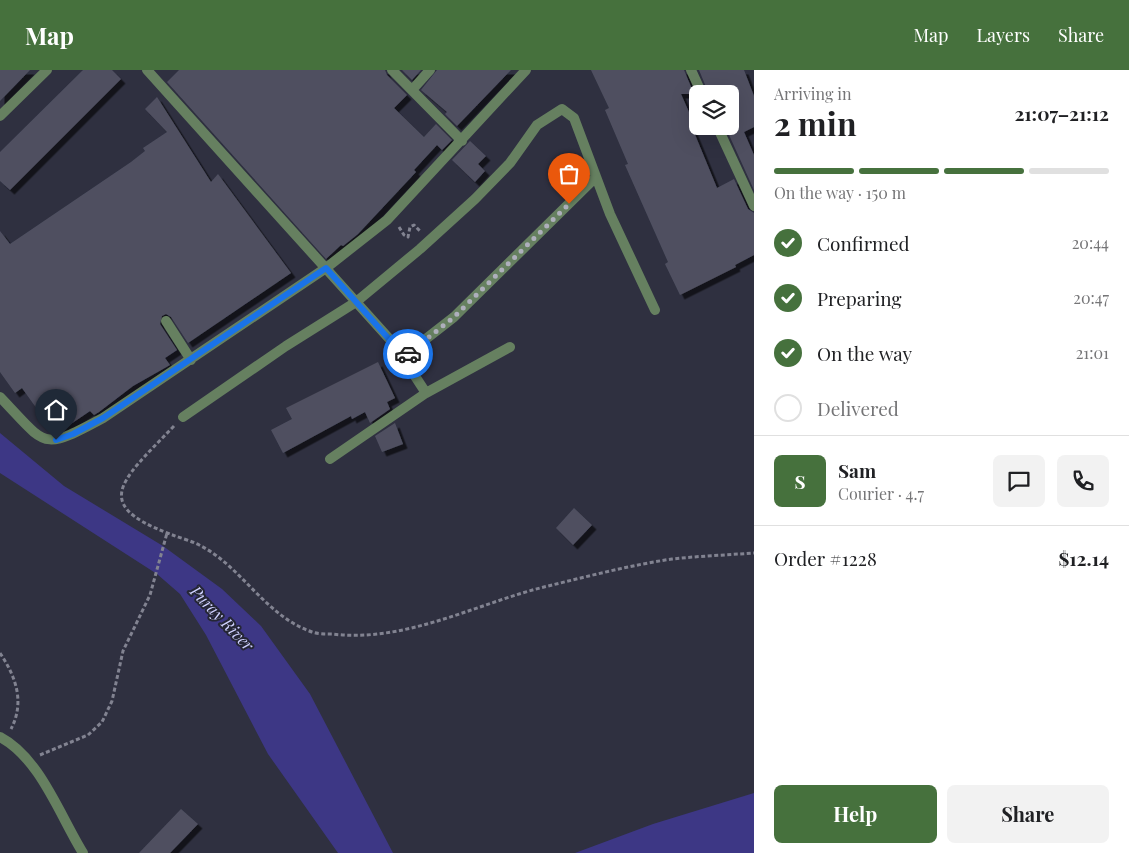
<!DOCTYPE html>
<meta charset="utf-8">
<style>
body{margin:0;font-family:"Playfair Display",serif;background:#f2f2f2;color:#202124;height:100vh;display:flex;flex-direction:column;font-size:19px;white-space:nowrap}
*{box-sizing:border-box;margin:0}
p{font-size:16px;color:#757577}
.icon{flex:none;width:28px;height:28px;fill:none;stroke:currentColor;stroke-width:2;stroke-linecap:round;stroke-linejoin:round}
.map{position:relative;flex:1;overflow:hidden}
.panel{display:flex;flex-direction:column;background:#fff;width:375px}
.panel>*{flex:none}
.fabs{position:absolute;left:689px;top:15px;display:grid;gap:10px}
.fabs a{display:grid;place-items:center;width:50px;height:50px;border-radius:8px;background:#fff;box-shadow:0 5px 20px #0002;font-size:25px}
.pin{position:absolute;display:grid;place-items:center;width:42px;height:42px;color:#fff;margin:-51px -21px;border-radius:50% 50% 50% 0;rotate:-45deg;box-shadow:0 0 5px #0007}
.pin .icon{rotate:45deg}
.courier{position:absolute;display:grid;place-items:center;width:50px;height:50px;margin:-25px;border:4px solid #1a73e8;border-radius:50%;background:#fff;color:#222;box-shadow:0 1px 6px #0007}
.summary em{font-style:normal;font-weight:700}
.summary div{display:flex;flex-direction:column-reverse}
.summary{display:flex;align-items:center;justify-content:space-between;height:85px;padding:0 20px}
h1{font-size:32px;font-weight:700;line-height:38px}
.bar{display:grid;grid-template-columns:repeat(4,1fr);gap:8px 5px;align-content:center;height:60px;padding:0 20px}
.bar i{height:6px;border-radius:4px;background:#e0e0e0}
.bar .selected{background:#46713d}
.bar p{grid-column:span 4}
.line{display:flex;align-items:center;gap:12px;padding:0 20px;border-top:1px solid #e0e0e0}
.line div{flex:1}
.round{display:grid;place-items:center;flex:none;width:52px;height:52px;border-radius:8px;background:#f2f2f2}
ol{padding:0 20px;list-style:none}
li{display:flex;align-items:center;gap:15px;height:55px}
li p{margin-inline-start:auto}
li .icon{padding:5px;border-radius:50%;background:#46713d;color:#fff;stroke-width:4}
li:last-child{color:#757577}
li i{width:28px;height:28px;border:2px solid #e0e0e0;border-radius:50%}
.cta{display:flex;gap:10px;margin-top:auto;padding:10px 20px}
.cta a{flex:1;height:58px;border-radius:8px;background:#46713d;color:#fff;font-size:20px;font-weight:700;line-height:58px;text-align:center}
.cta a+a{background:#f2f2f2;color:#202124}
header{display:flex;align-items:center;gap:30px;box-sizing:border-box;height:70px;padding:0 25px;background:#46713d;color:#fff}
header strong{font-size:24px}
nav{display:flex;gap:28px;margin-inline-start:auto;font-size:18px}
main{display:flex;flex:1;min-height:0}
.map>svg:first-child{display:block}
.water{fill:#3d3785}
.building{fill:#4f5061;filter:url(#shadow)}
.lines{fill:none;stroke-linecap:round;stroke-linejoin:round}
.path{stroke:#828391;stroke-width:3;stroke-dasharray:4 2.5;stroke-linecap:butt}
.minor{stroke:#668060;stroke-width:10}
.tertiary{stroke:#668060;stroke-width:10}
.done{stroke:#aeafbc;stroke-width:5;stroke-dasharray:0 9}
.route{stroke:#1a73e8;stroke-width:6}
.labels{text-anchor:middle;stroke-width:4;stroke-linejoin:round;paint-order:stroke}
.water-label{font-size:16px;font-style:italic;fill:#cfd1ff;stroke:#252635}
</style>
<header>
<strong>Map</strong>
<nav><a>Map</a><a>Layers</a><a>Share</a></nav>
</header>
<main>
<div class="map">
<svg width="754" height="783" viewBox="0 0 754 783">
<defs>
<filter id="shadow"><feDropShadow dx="4.5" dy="4.5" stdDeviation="0" flood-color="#0009"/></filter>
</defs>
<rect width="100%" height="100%" fill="#2f3040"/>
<path class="water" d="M0 363 64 416 163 476 222 519 261 556 310 624 393 783H338L268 684 206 565 180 524 157 504 0 403Z
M754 723V783H575L653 754Z"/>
<path class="building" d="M0 0H30L0 31Z
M83 0H112L121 9 10 120 0 111V82Z
M179 0H385L387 5 407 25 394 38 424 67 436 54 452 70 442 80 437 75 414 100 416 102 358 164 343 176 341 175 326 189 167 12Z
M402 0H421L412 10Z
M437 0H511L457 56 445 44 447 42 421 20Z
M591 0H684L694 24H681L692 49 689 50 717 118 734 109 748 139 754 143V185L735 195 736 197 680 225 665 194 668 192 625 95 628 94 605 40 609 38Z
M699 0H744L754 26V57L744 62 754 85V120L725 56H730V24H709Z
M157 27 211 112 218 104 291 203 188 273 171 247 166 244 162 246 160 254 177 280 165 288 170 295 133 316 99 342 94 345 90 341 62 360 47 342 42 346 22 318 15 323 0 302V161L10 174 131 92 145 81 143 78 167 62 145 39Z
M470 71 486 86 478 94 485 101 475 112 452 90Z
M378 292 395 328 387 332 390 339 370 353 365 342 352 349 351 346 283 383 271 360 292 349 286 338Z
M395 353 403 374 382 382 375 366Z
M574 438 592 455 573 475 556 458Z
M181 739 198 754 170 783H139Z"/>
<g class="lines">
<path class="path" d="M399 157 404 165 408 167 410 157 414 155 420 161
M174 356C117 415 87 437 187 470 238 487 260 544 312 562 318 564 325 564 332 564 407 573 477 533 548 516 589 506 631 495 672 489 699 486 727 485 754 483
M0 583C16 607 25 632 11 659
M40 685 88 665 102 652 112 631 123 581 150 525 167 463"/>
<path class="minor" d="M147 0 394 274 426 323 510 277
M392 0 462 71
M691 0 702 24
M412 20 430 0
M0 46 47 0
M717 56 754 136
M166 251 191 290
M404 286 454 247 596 107
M0 327C47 376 40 382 103 348L326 198 387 150 526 0
M183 347 286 276 356 232 420 179 475 129 510 93 537 55 562 39 574 48 610 144 655 240
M330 389 426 323"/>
<path class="tertiary" d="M0 667C40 688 60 746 83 783"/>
</g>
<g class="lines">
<path class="done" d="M408 284 454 247 569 134"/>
<path class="route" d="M56 370 73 364 103 348 326 198 404 286 408 284"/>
</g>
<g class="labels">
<g class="water-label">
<text transform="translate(222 548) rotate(46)" y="6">Puray River</text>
</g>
</g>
</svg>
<div class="fabs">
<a><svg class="icon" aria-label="layers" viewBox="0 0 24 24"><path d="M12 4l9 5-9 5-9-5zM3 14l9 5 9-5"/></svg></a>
</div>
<div class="pin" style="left:569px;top:134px;background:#ea580c"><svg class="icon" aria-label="bag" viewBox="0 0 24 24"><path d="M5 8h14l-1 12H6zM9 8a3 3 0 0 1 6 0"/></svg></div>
<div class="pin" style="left:56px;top:370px;background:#1f2937"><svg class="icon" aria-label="home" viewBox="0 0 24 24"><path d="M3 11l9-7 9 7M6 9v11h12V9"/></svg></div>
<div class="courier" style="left:408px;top:284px"><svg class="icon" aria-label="car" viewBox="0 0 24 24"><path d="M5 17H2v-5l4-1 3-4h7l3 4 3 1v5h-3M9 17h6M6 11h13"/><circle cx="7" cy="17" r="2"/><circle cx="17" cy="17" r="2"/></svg></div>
</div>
<section class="panel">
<div class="summary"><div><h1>2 min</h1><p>Arriving in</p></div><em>21:07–21:12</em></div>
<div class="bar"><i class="selected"></i><i class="selected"></i><i class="selected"></i><i></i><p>On the way · 150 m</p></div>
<ol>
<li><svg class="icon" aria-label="check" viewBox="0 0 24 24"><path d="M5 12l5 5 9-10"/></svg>Confirmed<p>20:44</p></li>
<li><svg class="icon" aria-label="check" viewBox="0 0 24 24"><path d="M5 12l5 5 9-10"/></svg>Preparing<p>20:47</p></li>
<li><svg class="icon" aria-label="check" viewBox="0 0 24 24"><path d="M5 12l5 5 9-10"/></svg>On the way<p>21:01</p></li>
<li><i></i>Delivered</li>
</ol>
<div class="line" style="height:90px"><b class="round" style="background:#46713d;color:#fff">S</b><div><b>Sam</b><p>Courier · 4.7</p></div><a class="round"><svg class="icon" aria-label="chat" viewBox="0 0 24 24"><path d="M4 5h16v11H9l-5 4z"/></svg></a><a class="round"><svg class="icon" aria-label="phone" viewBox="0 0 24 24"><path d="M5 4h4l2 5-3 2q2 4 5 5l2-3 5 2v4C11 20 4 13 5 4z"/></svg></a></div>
<div class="line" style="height:65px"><div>Order #1228</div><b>$12.14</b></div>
<div class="cta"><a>Help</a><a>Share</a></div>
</section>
</main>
